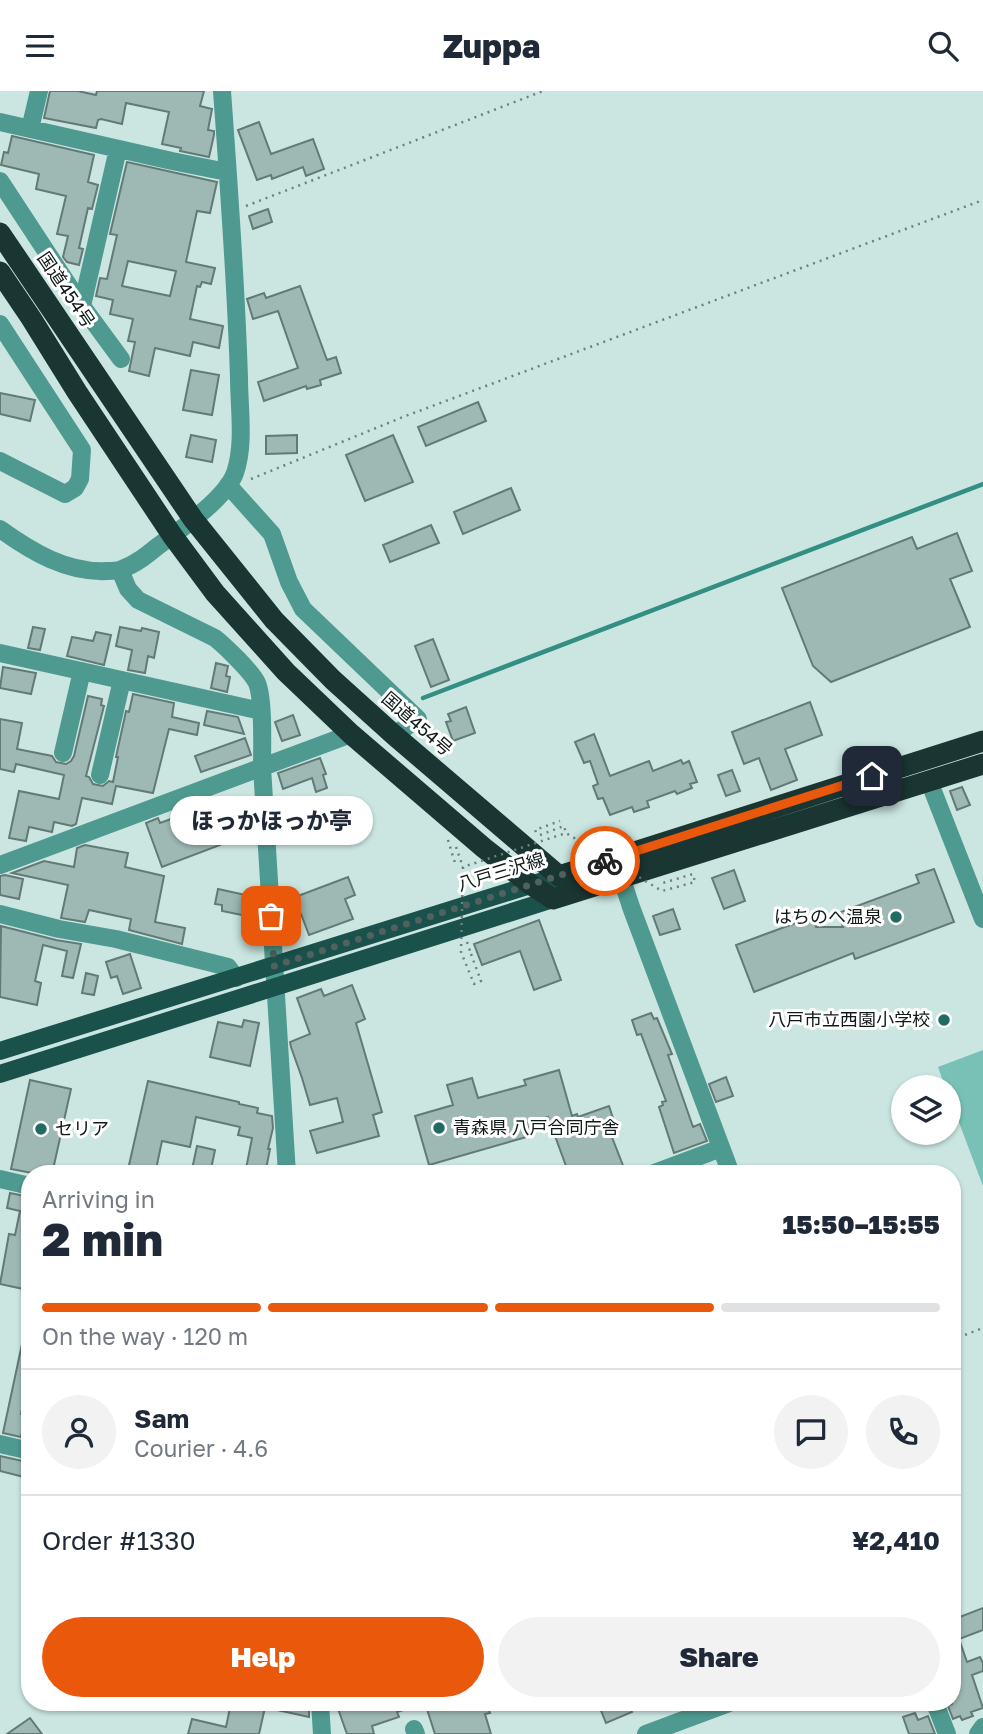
<!DOCTYPE html>
<meta charset="utf-8">
<style>
body{margin:0;font-family:"Golos Text","Noto Sans JP",sans-serif;background:#f2f2f3;color:#1f2937;height:100vh;display:flex;flex-direction:column;font-size:26px;white-space:nowrap}
*{box-sizing:border-box;margin:0}
p{font-size:23px;color:#747a83}
.icon{flex:none;width:38px;height:38px;fill:none;stroke:currentColor;stroke-width:2;stroke-linecap:round;stroke-linejoin:round}
.map{position:relative;flex:1;overflow:hidden}
.drawer{position:absolute;left:21px;top:1074px;width:940px;height:546px;display:flex;flex-direction:column;background:#fff;border-radius:28px;box-shadow:0 2px 5px #0004}
.drawer>*{flex:none}
.buttons{position:absolute;left:891px;top:984px;display:grid;gap:14px}
.buttons a{display:grid;place-items:center;width:70px;height:70px;border-radius:50%;background:#fff;box-shadow:0 2px 5px #0004;font-size:35px}
.pin{position:absolute;display:grid;place-items:center;width:60px;height:60px;color:#fff;margin:-30px;border-radius:14px;box-shadow:0 4px 10px #0006}
.courier{position:absolute;display:grid;place-items:center;width:70px;height:70px;margin:-35px;border:5px solid #ea580c;border-radius:50%;background:#fff;color:#222;box-shadow:0 2px 9px #0007}
.bubble{position:absolute;height:49px;border-radius:24px;background:#fff;box-shadow:0 2px 5px #0004;font-size:23px;font-weight:800;line-height:49px;text-align:center}
.headline em{font-style:normal;font-weight:800}
.headline div{display:flex;flex-direction:column-reverse}
.headline{display:flex;align-items:center;justify-content:space-between;height:119px;padding:0 21px}
h1{font-size:46px;font-weight:800;line-height:52px}
.bar{display:grid;grid-template-columns:repeat(4,1fr);gap:10px 7px;align-content:center;height:84px;padding:0 21px}
.bar i{height:9px;border-radius:5px;background:#e0e1e3}
.bar .selected{background:#ea580c}
.bar p{grid-column:span 4}
.line{display:flex;align-items:center;gap:18px;padding:0 21px;border-top:2px solid #e0e1e3}
.line div{flex:1}
.round{display:grid;place-items:center;flex:none;width:74px;height:74px;border-radius:37px;background:#f2f2f3}
.action{display:flex;gap:14px;margin-top:auto;padding:14px 21px}
.action a{flex:1;height:80px;border-radius:42px;background:#ea580c;color:#fff;font-size:28px;font-weight:800;line-height:80px;text-align:center}
.action a+a{background:#f2f2f3;color:#1f2937}
header{display:flex;justify-content:space-between;align-items:center;height:91px;padding:0 21px;background:#fff;font-size:32px;font-weight:800}
.map>svg:first-child{display:block}
.green{fill:#79c1b6}
.lines{fill:none;stroke-linecap:round;stroke-linejoin:round}
.stream{stroke:#338e83;stroke-width:4.5}
.building{fill:#9eb8b4;stroke:#627a76;stroke-width:2;fill-rule:evenodd}
.path{stroke:#6e807d;stroke-width:2.5;stroke-dasharray:2 5;stroke-linecap:butt}
.minor{stroke:#4f9a90;stroke-width:18}
.major{stroke:#1a514b;stroke-width:18}
.highway{stroke:#1a3632;stroke-width:21}
.path-bridge{stroke:#6e807d;stroke-width:2.5;stroke-dasharray:2 5;stroke-linecap:butt}
.done{stroke:#51615e;stroke-width:7;stroke-dasharray:0 12.6}
.route{stroke:#ea580c;stroke-width:9}
.poi-dot{fill:#226b62;stroke:#fff;stroke-width:2.5}
.labels{text-anchor:middle;stroke-width:6;stroke-linejoin:round;paint-order:stroke}
.street-label{font-size:18px;fill:#0f1917;stroke:#fff}
.poi-label{font-size:18px;fill:#0f1917;stroke:#fff;text-anchor:end}
</style>
<header><svg class="icon" aria-label="menu" viewBox="0 0 24 24"><path d="M4 6h16M4 12h16M4 18h16"/></svg>Zuppa<svg class="icon" aria-label="search" viewBox="0 0 24 24"><circle cx="10" cy="10" r="6"/><path d="M15 15l6 6"/></svg></header>
<div class="map">
<svg width="983" height="1643" viewBox="0 0 983 1643">
<rect width="100%" height="100%" fill="#cbe6e1"/>
<path class="green" d="M983 959V1095L949 1005 948 996H945L938 976Z"/>
<g class="lines">
<path class="stream" d="M423 607 983 393"/>
</g>
<path class="building" d="M50 0H78L96 4 97 0H204L200 15 212 18 208 39 214 40V44L209 66 180 60 181 57 162 53 169 21 126 12 122 33 101 28 98 29 96 37 44 27Z
M259 31 271 63 313 48 324 78 306 85 303 76 272 88 271 84 257 89 238 39Z
M12 45 94 64 88 91 98 94 92 118 88 117 79 157 83 158 79 174 67 171 63 166 68 145 57 143 66 105 36 98 39 83 1 74 4 61 8 62Z
M127 71 217 91 210 122 197 120 186 171 215 177 211 193 202 191 200 196 197 195 190 228 223 235 219 257 193 251 190 265 155 257 149 285 129 280 135 251 128 250 133 228 110 223 113 209 96 205 100 187 107 188 117 144 110 143ZM128 170 176 180 170 205 122 195Z
M268 118 272 131 253 138 249 125Z
M300 195 327 269 336 266 341 282 320 289 321 294 307 298 306 295 264 310 258 291 298 277 278 220 253 228 247 208 264 202 266 207Z
M191 279 219 284 212 324 183 319Z
M0 302 35 309 30 330 0 323Z
M478 311 486 330 426 355 418 336Z
M191 344 216 349 212 371 186 366Z
M297 344V362L266 363V345Z
M393 344 413 391 365 410 346 364Z
M511 397 520 419 463 443 454 421Z
M431 434 439 452 390 471 383 454Z
M957 442 972 480 950 488 970 536 831 591 813 575 782 497 912 446 917 458Z
M33 536 45 538 40 559 28 557Z
M120 536 141 540 142 537 159 541 154 567 148 565 145 582 128 579 132 559 116 555Z
M96 541 111 544 104 574 67 565 72 546 93 550Z
M433 548 449 589 431 596 415 555Z
M216 572 228 575 226 585 230 586 227 601 211 597Z
M3 576 36 582 31 603 0 597Z
M133 603 174 612 172 626 199 632 197 644 169 638 153 702 116 695 112 713 82 707 76 733 72 735 54 731 52 741 29 736 26 750 9 747 19 700 59 708 64 684 16 673 14 681 0 678V628L22 632 17 658 52 665 56 671 66 673 71 670 74 665 88 605 102 608 101 614 104 615 86 685 89 686 93 693 103 695 109 690 113 691 118 666H116L126 620 129 621Z
M810 611 822 644 785 658 797 689 771 699 759 667 744 673 732 641Z
M466 616 475 642 453 650 446 631 451 630 448 623Z
M207 620 238 626 244 643 204 634Z
M293 624 300 644 282 650 275 631Z
M594 643 610 685 649 670 653 680 681 669 683 673 689 670 697 691 690 693 692 697 677 703 675 700 647 710 649 716 634 721 632 716 610 724 603 707 598 708 593 695 598 693 590 670 584 672 575 651Z
M245 647 251 664 201 681 195 665Z
M320 667 326 683 323 684 327 697 316 701 312 687 283 698 278 682Z
M732 679 740 700 726 705 718 684Z
M962 696 970 714 957 719 950 700Z
M210 714 221 745 217 746 220 754 162 776 146 732 158 727 160 732Z
M85 754 128 762 125 776 164 785 155 831 185 837 182 853 129 839 131 828 89 819 85 831 61 827 68 794 12 782 44 770 74 776 77 757Z
M934 778 954 831 855 868 853 862 754 901 736 854 812 826 816 836H843L838 822 919 792 916 784Z
M734 779 745 810 724 818 712 787Z
M5 784 23 788 19 808 0 804V785Z
M348 786 355 804 345 808 353 828 309 844 301 823 285 829 282 823V811Z
M258 797 260 835 247 836V825L222 820V814L215 813 218 798 250 805V798Z
M673 818 680 838 660 844 653 825Z
M539 829 561 889 534 899 520 860 482 874 474 853Z
M1 835 56 849 81 853 73 887 62 885 67 860 43 854 35 890 41 892 37 914 0 906Z
M130 863 141 897 123 903 117 885 111 887 106 871Z
M86 882 98 885 94 904 82 902Z
M352 894 365 928 356 932 382 1021 373 1024 379 1045 317 1062 310 1040 343 1031 337 1007 310 1014 302 987 291 956 290 951 310 943 297 907 321 898 324 905Z
M651 922 654 928 657 927 672 963 668 964 693 1036 700 1033 707 1050 674 1062 659 1016 663 1014 662 1011 666 1010 641 943 637 944 632 929Z
M244 929 259 932 250 975 210 966 218 931 242 936Z
M559 979 572 1025 577 1023 578 1026 609 1015 615 1033 608 1036 624 1077 620 1078 622 1083H569L548 1026 527 1032 530 1045 429 1074 415 1025 453 1014 447 994 472 987 478 1007 526 994 524 989Z
M726 986 733 1005 716 1011 709 993Z
M30 989 71 998 52 1083H37L11 1078Z
M148 990 239 1011V1013L258 1017 257 1022 272 1025 273 1037 268 1058H270L265 1083H245L252 1047 238 1044 240 1036 196 1026 190 1056 162 1050 155 1083H127Z
M197 1055 215 1059 210 1083H191Z
M10 1102 30 1106V1192L28 1199 0 1193 9 1143 15 1144 20 1120 7 1117Z
M25 1239 30 1240V1284L21 1323 26 1324 21 1346 3 1342Z
M0 1365 27 1371 24 1386 0 1380Z
M983 1517V1539L959 1548 967 1571 980 1566 983 1572V1580L972 1584 983 1617 971 1621 973 1625 962 1629 960 1625 953 1628 948 1615 952 1613V1529Z
M231 1612H266L259 1643H188L192 1628 226 1636Z
M269 1612H309V1626L268 1617Z
M336 1612H419L420 1614 397 1621 399 1626 372 1635 374 1643H347Z
M425 1612H486L490 1622 485 1623 491 1643H435Z
M598 1612H629L632 1621 606 1632Z
M915 1622 918 1629 928 1625 935 1643H909L903 1626Z
M30 1627 42 1643H7Z"/>
<g class="lines">
<path class="path" d="M246 115 543 0
M251 388 403 326 983 109
M536 741 535 739 560 730
M540 744 564 735 566 742
M448 749 455 772
M456 756 463 776
M467 851 471 863
M952 1249 983 1237"/>
<path class="minor" d="M0 31 172 70 227 81
M30 38 39 0
M0 90 82 215 121 268
M82 215 118 58
M0 233 82 359 80 388 75 397 65 403 0 370
M228 394 272 443 289 491 303 518 418 628 394 644
M0 438C32 461 67 482 107 480 112 480 118 480 122 478 136 473 147 464 158 455 180 439 226 407 235 382 245 353 239 317 239 287 236 191 229 95 222 0
M120 479 128 498 138 509 215 547C225 555 252 581 257 592 264 609 262 656 262 676L287 1083
M0 562 261 620
M63 662 82 580
M100 684 122 589
M929 690 983 828
M617 773 631 816 731 1083
M0 774 351 643
M0 823 59 838 116 848 228 876 236 887
M652 1083 721 1057
M0 1088 30 1095
M0 1353 30 1360
M320 1612 322 1643
M935 1612 947 1643
M414 1638 416 1643
M646 1643 729 1612
M978 1643 983 1636"/>
<path class="major" d="M0 960 559 785
M0 983 553 808 556 798"/>
<path class="highway" d="M0 142 193 428 274 529 333 589 394 644 559 785 983 650
M0 181 31 227 77 301 172 444 215 502 286 581 351 643 484 757 530 793 553 808 983 673"/>
<path class="path-bridge" d="M471 863 481 890 474 893 461 861 463 776 566 742 662 800 695 791 693 783 663 792"/>
</g>
<g class="lines">
<path class="done" d="M271 825 274 875 605 770"/>
<path class="route" d="M605 770 872 685"/>
</g>
<g class="poi-dot">
<circle cx="896" cy="826" r="7"/>
<circle cx="944" cy="929" r="7"/>
<circle cx="439" cy="1037" r="7"/>
<circle cx="41" cy="1038" r="7"/>
</g>
<g class="labels">
<g class="street-label">
<text transform="translate(66 199) rotate(56)" y="6">国道454号</text>
<text transform="translate(417 633) rotate(41)" y="6">国道454号</text>
<text transform="translate(501 781) rotate(-17)" y="6">八戸三沢線</text>
</g>
<g class="poi-label">
<text x="882" y="832">はちのへ温泉</text>
<text x="930" y="935">八戸市立西園小学校</text>
<text x="453" y="1043" text-anchor="start">青森県 八戸合同庁舎</text>
<text x="55" y="1044" text-anchor="start">セリア</text>
</g>
</g>
</svg>
<div class="buttons">
<a><svg class="icon" aria-label="layers" viewBox="0 0 24 24"><path d="M12 4l9 5-9 5-9-5zM3 14l9 5 9-5"/></svg></a>
</div>
<div class="pin" style="left:271px;top:825px;background:#ea580c"><svg class="icon" aria-label="bag" viewBox="0 0 24 24"><path d="M5 8h14l-1 12H6zM9 8a3 3 0 0 1 6 0"/></svg></div>
<div class="pin" style="left:872px;top:685px;background:#1f2937"><svg class="icon" aria-label="home" viewBox="0 0 24 24"><path d="M3 11l9-7 9 7M6 9v11h12V9"/></svg></div>
<div class="courier" style="left:605px;top:770px"><svg class="icon" aria-label="bike" viewBox="0 0 24 24"><circle cx="6" cy="16" r="4"/><circle cx="18" cy="16" r="4"/><path d="M6 16l4-8h5l3 8M10 8l3 8H6M13 5h3"/></svg></div>
<div class="bubble" style="left:170px;top:705px;width:203px">ほっかほっか亭</div>
<section class="drawer">
<div class="headline"><div><h1>2 min</h1><p>Arriving in</p></div><em>15:50–15:55</em></div>
<div class="bar"><i class="selected"></i><i class="selected"></i><i class="selected"></i><i></i><p>On the way · 120 m</p></div>
<div class="line" style="height:126px"><a class="round"><svg class="icon" aria-label="person" viewBox="0 0 24 24"><circle cx="12" cy="8" r="4"/><path d="M4 21q1-7 8-7t8 7"/></svg></a><div><b>Sam</b><p>Courier · 4.6</p></div><a class="round"><svg class="icon" aria-label="chat" viewBox="0 0 24 24"><path d="M4 5h16v11H9l-5 4z"/></svg></a><a class="round"><svg class="icon" aria-label="phone" viewBox="0 0 24 24"><path d="M5 4h4l2 5-3 2q2 4 5 5l2-3 5 2v4C11 20 4 13 5 4z"/></svg></a></div>
<div class="line" style="height:91px"><div>Order #1330</div><b>¥2,410</b></div>
<div class="action"><a>Help</a><a>Share</a></div>
</section>
</div>
